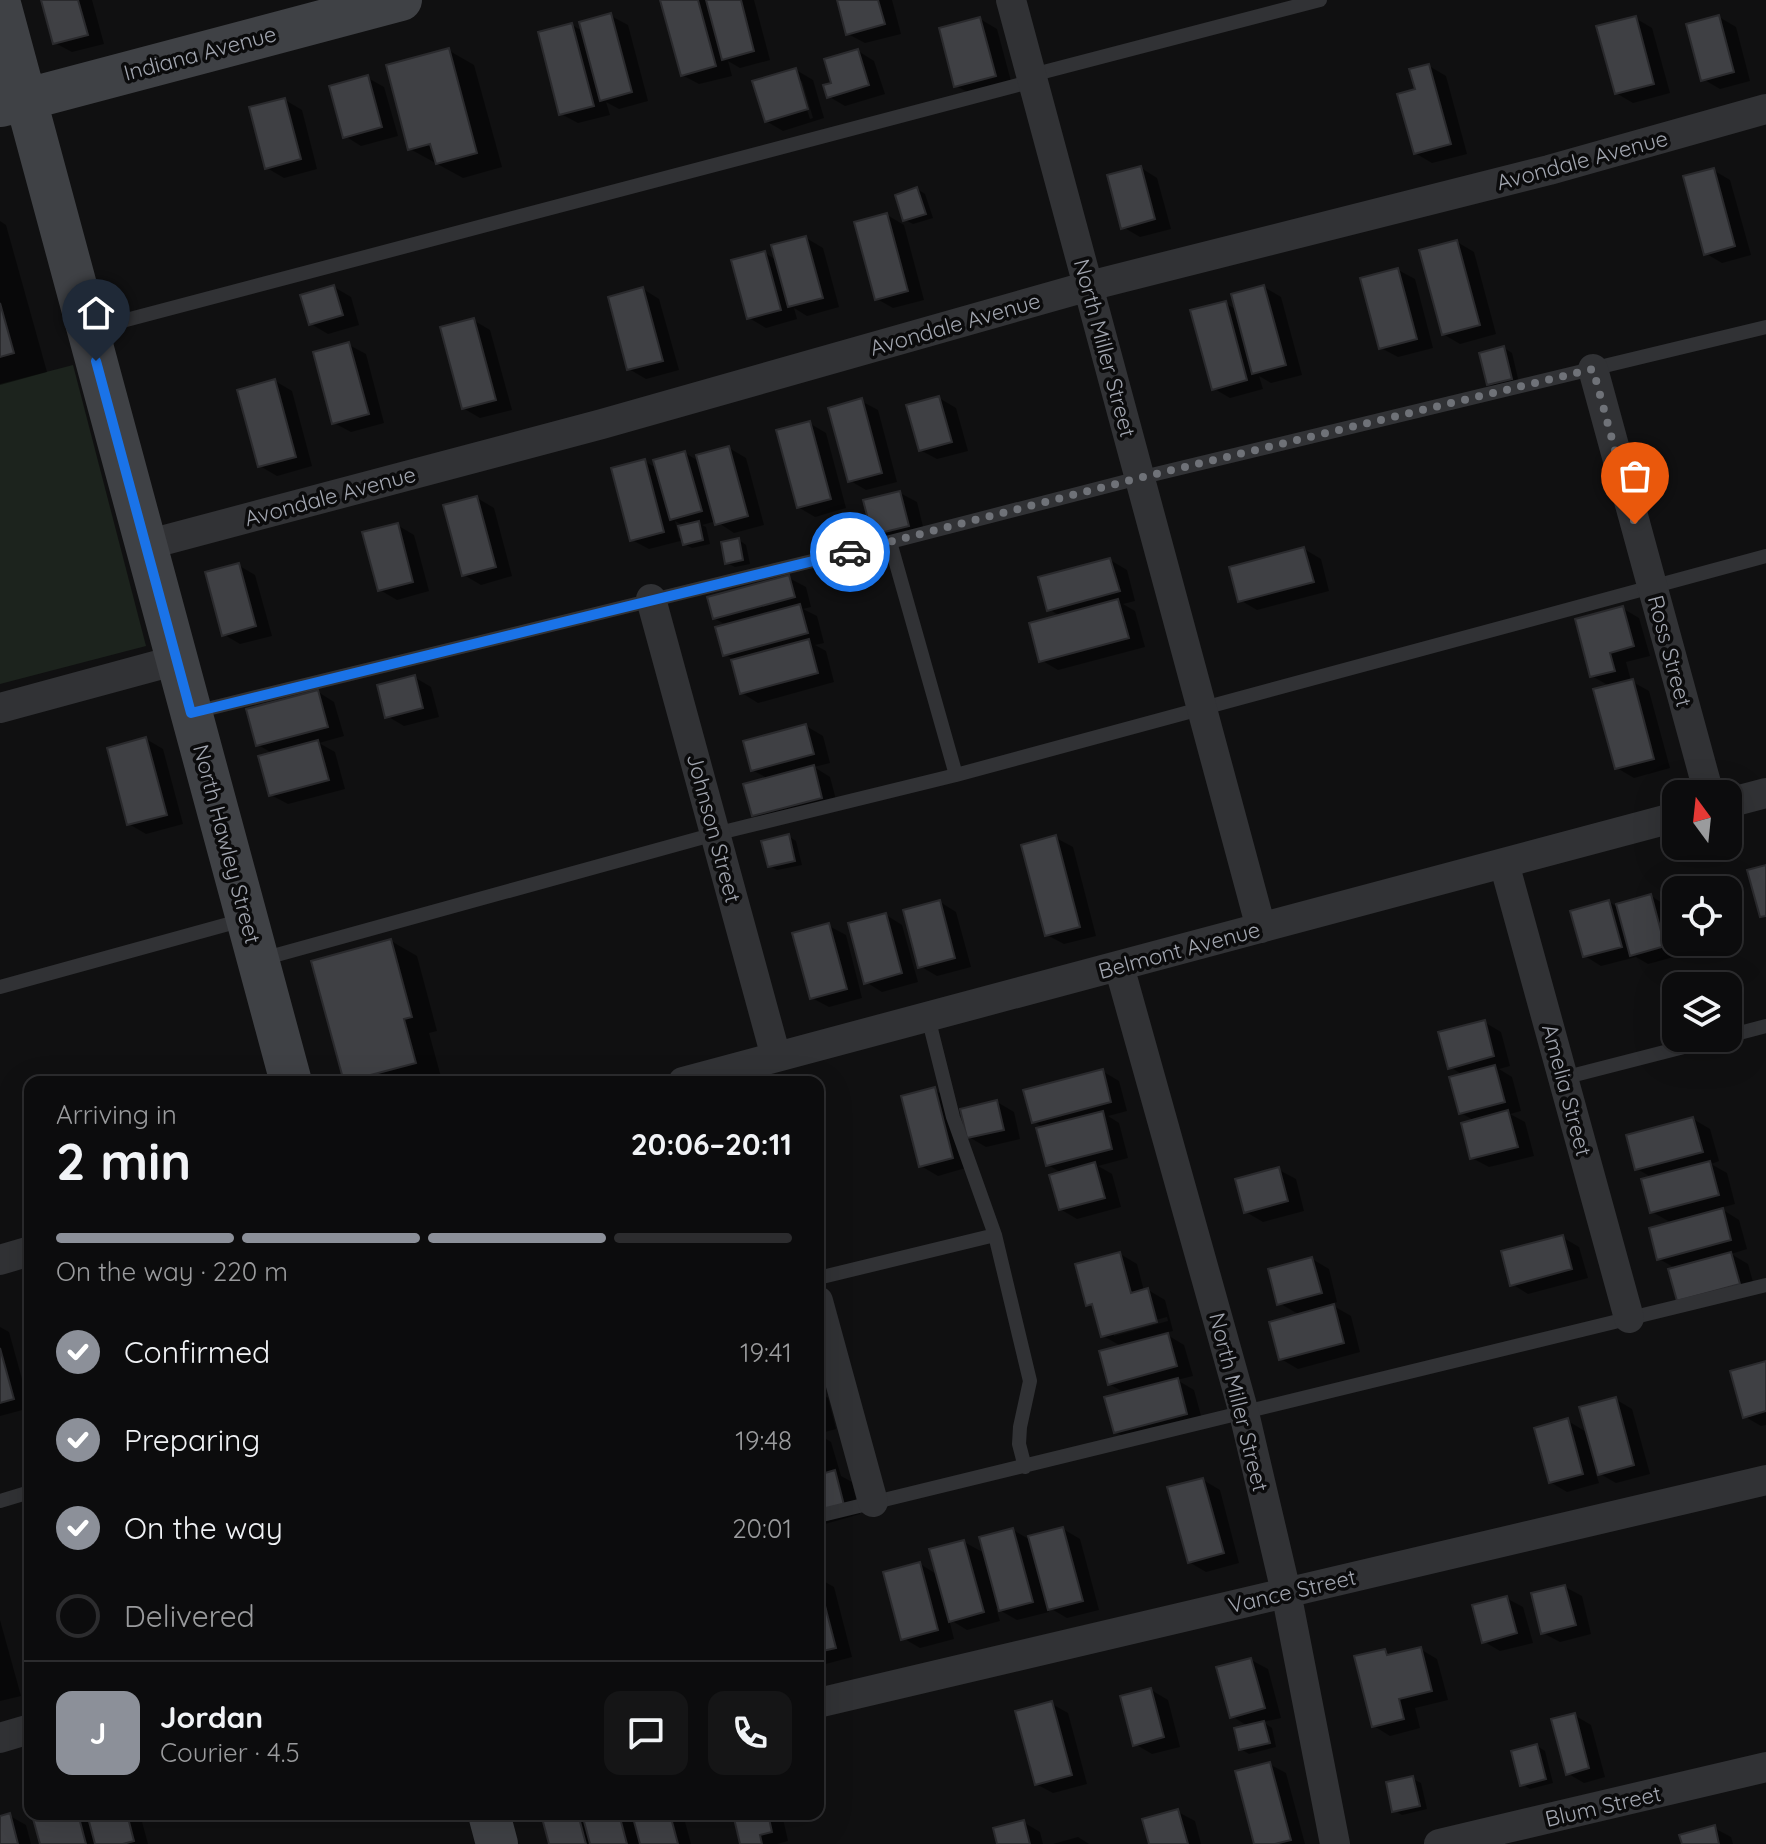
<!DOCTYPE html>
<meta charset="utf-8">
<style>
body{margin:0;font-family:Quicksand,sans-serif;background:#151516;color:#f1f3f6;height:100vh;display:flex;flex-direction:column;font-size:30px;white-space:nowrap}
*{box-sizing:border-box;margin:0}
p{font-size:26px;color:#9a9b9d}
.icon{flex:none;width:44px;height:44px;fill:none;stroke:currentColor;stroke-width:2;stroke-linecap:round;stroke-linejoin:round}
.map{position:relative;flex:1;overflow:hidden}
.sheet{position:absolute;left:24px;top:1076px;width:800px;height:744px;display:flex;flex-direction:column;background:#0c0c0d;border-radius:16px;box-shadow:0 8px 32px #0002,0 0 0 2px #2c2c2e}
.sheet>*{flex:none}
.needle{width:52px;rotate:345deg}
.buttons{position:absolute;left:1662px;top:780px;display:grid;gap:16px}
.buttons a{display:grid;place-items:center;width:80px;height:80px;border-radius:16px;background:#0c0c0d;box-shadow:0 8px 32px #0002,0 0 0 2px #2c2c2e;font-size:40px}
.pin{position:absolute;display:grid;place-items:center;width:68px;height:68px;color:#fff;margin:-82px -34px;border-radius:50% 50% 50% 0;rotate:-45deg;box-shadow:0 0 8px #0007}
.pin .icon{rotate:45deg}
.courier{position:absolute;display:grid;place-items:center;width:80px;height:80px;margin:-40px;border:6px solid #1a73e8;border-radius:50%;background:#fff;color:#222;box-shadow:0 2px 10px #0007}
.summary em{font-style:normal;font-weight:700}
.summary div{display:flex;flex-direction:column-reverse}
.summary{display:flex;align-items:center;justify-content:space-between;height:136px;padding:0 32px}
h1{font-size:52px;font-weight:700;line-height:60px}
.bar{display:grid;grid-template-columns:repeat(4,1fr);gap:12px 8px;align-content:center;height:96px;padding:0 32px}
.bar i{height:10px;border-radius:6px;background:#2c2c2e}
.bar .current{background:#8c9099}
.bar p{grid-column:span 4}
.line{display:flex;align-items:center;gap:20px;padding:0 32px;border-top:2px solid #2c2c2e}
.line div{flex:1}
.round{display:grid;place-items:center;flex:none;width:84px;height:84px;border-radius:16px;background:#151516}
ol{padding:0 32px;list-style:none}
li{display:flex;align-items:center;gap:24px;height:88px}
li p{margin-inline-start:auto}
li .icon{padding:8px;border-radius:50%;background:#8c9099;color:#fff;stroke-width:4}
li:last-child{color:#9a9b9d}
li i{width:44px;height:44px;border:4px solid #2c2c2e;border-radius:50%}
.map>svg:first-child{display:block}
.park{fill:#1c231d}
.shadow{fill:#0007;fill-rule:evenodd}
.building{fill:#3f4044;stroke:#2a2a2d;stroke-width:2}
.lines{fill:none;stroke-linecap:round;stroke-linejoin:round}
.lane{stroke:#313235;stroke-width:14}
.street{stroke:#313235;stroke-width:30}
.secondary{stroke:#3f4145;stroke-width:42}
.done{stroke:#6f7278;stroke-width:8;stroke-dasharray:0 14.4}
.route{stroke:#1a73e8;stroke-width:10}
.labels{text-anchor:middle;stroke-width:7;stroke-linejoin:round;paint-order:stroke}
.street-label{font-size:22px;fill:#a2a6b0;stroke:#0b0b0c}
</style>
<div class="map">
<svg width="1766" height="1844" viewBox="0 0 1766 1844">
<rect width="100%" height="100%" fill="#101011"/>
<path class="park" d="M73 365 146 646 0 684V384Z"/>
<path class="shadow" d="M43 0H92L104 44 72 52 55 43Z
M662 0H754L770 60 740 68 728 61 732 76 699 84 682 75Z
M839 0H892L901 34 865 43 848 34Z
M611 16 628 25 648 101 619 109 606 102 610 115 578 123 561 114 572 25 584 32Z
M1719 17 1736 27 1750 81 1720 89 1703 79Z
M1635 18 1652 28 1670 93 1633 103 1616 93Z
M980 19 997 29 1012 85 973 95 956 86Z
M448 50 474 65 502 167 463 178 410 149Z
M858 51 874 61 885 94 845 106 828 96 834 84Z
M1429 66 1446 76 1467 154 1432 163 1415 153 1417 90Z
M796 70 813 80 824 118 783 131 766 121ZM798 81H802L813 118 810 119Z
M368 78 384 87 398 136 361 146 345 136Z
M285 100 302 110 317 169 284 178 267 168Z
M1141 168 1157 178 1171 229 1140 237 1123 227Z
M1713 170 1730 180 1751 255 1722 263 1705 253Z
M917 189 925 194 933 218 913 224 905 220Z
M887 215 904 225 924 300 893 308 877 299Z
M0 221 6 225 47 372 0 385Z
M806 238 823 248 839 307 807 316 794 308 797 319 766 328 749 318 765 253 778 261Z
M1457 242 1474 252 1496 334 1460 344 1443 334Z
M1398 270 1415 279 1433 348 1398 357 1381 348Z
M334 287 351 297 359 325 328 334 311 324Z
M1264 287 1281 297 1302 375 1271 383 1259 376 1263 389 1230 398 1213 388 1225 303 1237 310Z
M643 289 659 299 679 370 646 379 629 369Z
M473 320 490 330 512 410 480 418 463 408Z
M349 345 366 354 384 423 351 432 334 423Z
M1504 348 1512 353 1519 383 1497 388 1489 384Z
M275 381 292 391 312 466 277 476 260 466Z
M939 398 956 408 968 451 937 459 920 450Z
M861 401 878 410 897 482 866 490 849 480Z
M809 423 826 433 846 508 815 517 798 507Z
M729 448 746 458 764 525 734 533 716 521 702 525 706 527 710 544 692 548 684 544V540L649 549 632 540 644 461 658 469 685 453 700 462ZM675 521 684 526 683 537 679 538Z
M900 493 917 502 925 535 890 544 874 534Z
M477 498 494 508 512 576 481 585 464 575Z
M397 525 414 535 429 591 397 600 380 590Z
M739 540 746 545 750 564 735 567 727 563Z
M1304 549 1321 559 1329 591 1257 610 1240 600Z
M1110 560 1127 570 1135 601 1123 604 1135 611 1145 647 1058 670 1041 660 1061 617 1049 609Z
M238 565 255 575 272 636 240 644 223 634Z
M789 578 806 587 811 607 803 609 817 616 824 643 815 645 826 651 834 682 758 703 742 693 733 659 725 655 728 626 714 618Z
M1622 608 1639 618 1650 656 1626 662 1631 681 1649 691 1670 768 1634 778 1617 768 1611 687 1592 676Z
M414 677 431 687 439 717 404 726 387 716Z
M318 692 334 702 344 736 319 743 335 752 345 789 288 804 271 795 274 754 258 745Z
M806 726 823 736 830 763 814 767 830 777 838 807 771 825 754 815 769 779 752 770Z
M146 739 163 749 183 824 146 834 129 824Z
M788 836 796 841 802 865 777 870 770 866Z
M1056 838 1073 847 1096 936 1064 944 1047 935Z
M1651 896 1667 906 1681 955 1648 964 1636 957 1601 966 1585 956 1609 902 1619 908Z
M940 902 956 912 971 967 937 976 920 966Z
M886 915 902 925 918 982 882 992 866 982Z
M829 926 846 935 862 998 829 1007 812 998Z
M391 941 417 956 437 1031 429 1033 441 1077 424 1082H346Z
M1484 1022 1501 1032 1510 1066 1499 1069 1512 1077 1521 1111 1510 1114 1525 1122 1534 1156 1489 1167 1472 1158 1475 1121 1461 1113 1463 1075 1450 1067Z
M1102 1071 1119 1081 1127 1111 1108 1116 1119 1123 1128 1158 1098 1166 1112 1174 1121 1207 1077 1219 1060 1209 1062 1173 1048 1165 1045 1128 1034 1122Z
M934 1090 951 1099 969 1167 938 1176 921 1166Z
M997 1102 1014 1112 1020 1139 986 1147 969 1137Z
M1693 1119 1710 1129 1719 1161 1711 1164 1727 1173 1735 1204 1720 1208 1739 1220 1747 1249 1731 1254 1748 1264 1756 1293 1677 1269 1659 1259 1672 1223 1652 1212 1653 1178 1637 1169Z
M1279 1170 1296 1179 1304 1211 1263 1222 1246 1212Z
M1562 1237 1579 1247 1588 1278 1528 1294 1512 1284Z
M1120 1254 1137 1264 1144 1291 1148 1290 1165 1300 1173 1331 1164 1333 1184 1345 1193 1376 1177 1380 1194 1390 1203 1423 1133 1442 1116 1432 1127 1394 1109 1384 1123 1347 1103 1336 1096 1309 1088 1304ZM1167 1317 1168 1321 1114 1336V1331Z
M1312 1259 1329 1269 1337 1302 1330 1304 1351 1316 1360 1352 1298 1369 1281 1359 1300 1315 1279 1303Z
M0 1327 9 1332 30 1408 0 1416Z
M1766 1363V1425L1761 1426 1744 1416Z
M818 1392 828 1398 836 1429 818 1434Z
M1615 1399 1632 1409 1650 1474 1616 1483 1595 1471 1599 1483 1567 1492 1550 1482 1568 1421 1588 1433Z
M818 1434 831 1442 841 1476 852 1482 860 1514 818 1526Z
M1203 1480 1220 1490 1239 1563 1206 1572 1189 1562Z
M1063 1529 1080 1539 1099 1610 1067 1618 1048 1607 1049 1612 1017 1620 996 1608 1000 1621 967 1630 949 1619 954 1639 920 1648 903 1638 920 1564 938 1575 964 1542 986 1554 1013 1530 1032 1541Z
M818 1578 834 1587 852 1657 822 1665 818 1662Z
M1565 1587 1582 1596 1591 1634 1560 1642 1543 1633Z
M1506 1598 1523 1607 1533 1643 1500 1651 1483 1641Z
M0 1620 21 1696 0 1701Z
M1420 1649 1437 1659 1448 1700 1415 1708 1420 1728 1390 1736 1374 1726 1385 1651 1393 1656Z
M1251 1660 1268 1669 1281 1718 1263 1722 1272 1728 1276 1747 1249 1754 1241 1749 1249 1727 1232 1716Z
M1151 1690 1168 1700 1180 1747 1152 1754 1135 1744Z
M1052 1704 1068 1713 1087 1784 1053 1793 1036 1784Z
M1574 1715 1591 1725 1605 1777 1584 1783 1567 1773Z
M1537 1746 1545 1751 1553 1783 1530 1789 1522 1784Z
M1269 1764 1286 1773 1305 1844H1256Z
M1413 1779 1421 1783 1427 1809 1402 1815 1394 1810Z
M1178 1812 1195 1821 1201 1844H1151Z
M44 1814H140L148 1844H42L34 1816Z
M275 1814H301L283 1819Z
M566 1814H683L691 1844H551Z
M735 1814H782L788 1841 777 1844H742Z
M10 1816 26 1825 31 1844H0V1818Z
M1023 1822 1040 1832 1043 1844H1000Z
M1714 1828 1731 1837 1733 1844H1684Z
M1078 1837 1089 1844H1053Z"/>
<path class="building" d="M41 0H78L88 35 53 44Z
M660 0H698L716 66 681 76Z
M706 0H741L754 51 722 60Z
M837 0H878L885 24 846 35Z
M611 13 632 92 600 101 579 22Z
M1719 15 1734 72 1701 81 1686 24Z
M1636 16 1654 84 1615 94 1596 26Z
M980 17 996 76 954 87 939 28Z
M572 23 594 106 559 115 538 32Z
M449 48 477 153 436 164 430 144 408 150 386 65Z
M858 49 869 85 827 98 823 85 831 83 824 59Z
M1429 64 1451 144 1414 154 1397 94 1415 89 1409 69Z
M796 68 808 109 765 122 752 81Z
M368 75 382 127 343 138 329 86Z
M285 98 301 159 265 169 249 107Z
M1141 166 1155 219 1121 229 1107 175Z
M1714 168 1735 246 1704 255 1683 176Z
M917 187 926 214 903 221 895 195Z
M887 213 908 291 875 300 854 222Z
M806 236 823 298 788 307 771 245Z
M1457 240 1480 325 1442 335 1419 250Z
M765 251 781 310 747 319 731 260Z
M1398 268 1417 339 1379 349 1360 278Z
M334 285 343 315 309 325 300 295Z
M1264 285 1286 365 1252 374 1231 294Z
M643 287 663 361 627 370 608 297Z
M1226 301 1247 380 1212 390 1190 310Z
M0 303 14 353 0 357Z
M474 318 496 400 462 409 440 327Z
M349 342 369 414 332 424 313 352Z
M1504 346 1512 379 1487 385 1479 353Z
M275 379 296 457 258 467 237 390Z
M939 396 952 442 919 451 906 405Z
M862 398 882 473 848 482 828 408Z
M810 421 831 499 797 508 776 430Z
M729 446 748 516 715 525 696 455Z
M685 451 702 511 670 520 653 460Z
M645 459 664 532 630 541 611 468Z
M900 491 909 526 872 535 863 500Z
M477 496 496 567 462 576 443 505Z
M699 521 703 540 683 545 678 526Z
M398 523 413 582 378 591 362 532Z
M739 538 743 560 725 564 721 542Z
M1304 547 1314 582 1238 602 1229 567Z
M1110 558 1120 591 1047 611 1038 577Z
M239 563 256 626 222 636 205 572Z
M789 575 795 597 713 619 707 597Z
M1118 599 1129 638 1039 662 1029 623Z
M800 604 808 633 723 656 715 627Z
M1623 606 1634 646 1610 653 1615 671 1590 677 1575 619Z
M809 639 818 673 740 694 731 660Z
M415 675 423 708 385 718 377 685Z
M1633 679 1654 759 1615 769 1593 689Z
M318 690 328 727 256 746 246 709Z
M806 724 814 754 751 771 743 741Z
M146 737 167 815 127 825 107 748Z
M318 740 329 780 269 796 258 756Z
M814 765 822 798 752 816 743 784Z
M789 834 795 861 768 867 761 841Z
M1056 835 1080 927 1045 936 1021 845Z
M1766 865V916L1760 917 1747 870Z
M1651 894 1665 946 1630 956 1616 904Z
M940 900 955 958 918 968 903 910Z
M1609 900 1622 947 1583 957 1570 911Z
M886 913 902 973 864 984 848 923Z
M829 923 847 989 810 999 792 933Z
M391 939 412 1017 404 1019 416 1063 344 1082 311 961Z
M1485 1020 1494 1056 1448 1069 1438 1032Z
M1495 1065 1505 1102 1459 1114 1449 1077Z
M1103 1069 1111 1102 1032 1123 1023 1090Z
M935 1087 953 1158 919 1167 901 1096Z
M997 1100 1004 1130 967 1138 960 1109Z
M1508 1110 1518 1147 1470 1159 1461 1123Z
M1103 1111 1112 1149 1046 1166 1036 1128Z
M1693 1117 1703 1152 1635 1170 1626 1135Z
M1710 1161 1719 1195 1650 1213 1641 1179Z
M1095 1162 1105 1198 1059 1210 1049 1175Z
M1279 1167 1288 1201 1244 1213 1235 1179Z
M1723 1208 1731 1240 1657 1260 1649 1228Z
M1563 1235 1572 1269 1510 1286 1501 1251Z
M1120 1252 1131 1293 1148 1288 1157 1322 1101 1337 1092 1304 1086 1306 1075 1264Z
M1731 1252 1740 1284 1677 1301 1668 1269Z
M1312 1257 1322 1293 1277 1305 1268 1269Z
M1334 1304 1344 1343 1279 1360 1269 1322Z
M1168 1333 1177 1366 1108 1385 1099 1351Z
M0 1348 14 1399 0 1403Z
M1766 1361V1411L1743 1418 1730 1371Z
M1178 1378 1187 1414 1114 1433 1104 1397Z
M1616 1397 1634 1465 1598 1475 1579 1407Z
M1568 1418 1583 1474 1549 1483 1534 1428Z
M835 1470 844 1505 818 1512V1475Z
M1203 1478 1224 1553 1188 1563 1167 1487Z
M1063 1527 1083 1601 1048 1610 1028 1536Z
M1013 1528 1033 1602 999 1611 979 1537Z
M964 1540 984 1612 949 1622 929 1549Z
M920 1562 938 1630 901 1640 883 1572Z
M818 1579 836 1648 818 1652Z
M1565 1585 1576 1625 1541 1634 1531 1593Z
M1507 1596 1517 1633 1482 1643 1472 1605Z
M1421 1647 1432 1691 1399 1699 1404 1719 1372 1727 1354 1656 1385 1649 1387 1655Z
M1251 1658 1265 1708 1230 1718 1216 1667Z
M1151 1688 1164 1737 1133 1746 1120 1696Z
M1052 1701 1072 1775 1035 1785 1015 1711Z
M1575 1713 1589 1768 1566 1775 1551 1719Z
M1264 1721 1270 1743 1239 1750 1234 1728Z
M1537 1744 1546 1779 1520 1786 1511 1751Z
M1270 1762 1291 1840 1275 1844H1254L1235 1771Z
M1413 1776 1420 1806 1392 1812 1386 1782Z
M1178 1809 1188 1844H1149L1142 1819Z
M10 1813 18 1844H0V1816Z
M78 1814 86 1844H40L32 1815Z
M87 1814H127L134 1841 123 1844H95Z
M558 1814H578L586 1844H549L542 1818Z
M582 1814H619L627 1844H590Z
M632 1814H670L678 1844H640Z
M733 1814H768L772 1832 760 1835 762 1844H740Z
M1024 1820 1030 1844H997L993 1828Z
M1715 1825 1719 1844H1682L1679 1835Z"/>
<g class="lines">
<path class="lane" d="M1032 75 1320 0
M92 329 1033 81
M890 542 956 775
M195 712 890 542 1139 478 1766 327
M262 959 715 834 956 775 1766 556
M0 987 243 920
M928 1017 953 1117 995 1235 1030 1381 1020 1427 1019 1444 1025 1467
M1728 1036 1766 1026
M1563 1078 1719 1038
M818 1278 995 1235
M0 1501 30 1492
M818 1516 1766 1285"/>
<path class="street" d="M1011 0 1261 928
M1593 369 1709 794
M146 545 602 424 1089 286 1549 170 1766 109
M651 599 776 1057
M0 708 177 660
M1728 803 1766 793
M1504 863 1629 1318
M1119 966 1244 1413 1286 1592 1335 1844
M683 1082 1676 817
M0 1260 30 1251
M818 1301 873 1502
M818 1703 1766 1480
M0 1738 30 1729
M1439 1844 1766 1767"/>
<path class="secondary" d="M0 4 291 1082
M1 106 401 0
M489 1814 497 1844"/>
</g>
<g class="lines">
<path class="done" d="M850 552 1139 478 1593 369 1635 524"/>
<path class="route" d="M96 361 191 713 850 552"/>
</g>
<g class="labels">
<g class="street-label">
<text transform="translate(200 53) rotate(-15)" y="8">Indiana Avenue</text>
<text transform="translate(1582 160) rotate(-15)" y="8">Avondale Avenue</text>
<text transform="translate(955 324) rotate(-16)" y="8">Avondale Avenue</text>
<text transform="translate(1105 348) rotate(75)" y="8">North Miller Street</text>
<text transform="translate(330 496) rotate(-15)" y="8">Avondale Avenue</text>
<text transform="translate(1670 651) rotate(75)" y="8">Ross Street</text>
<text transform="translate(714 828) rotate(75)" y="8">Johnson Street</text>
<text transform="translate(227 844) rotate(75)" y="8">North Hawley Street</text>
<text transform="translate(1179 950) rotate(-15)" y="8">Belmont Avenue</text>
<text transform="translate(1567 1090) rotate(75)" y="8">Amelia Street</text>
<text transform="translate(1239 1402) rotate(76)" y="8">North Miller Street</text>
<text transform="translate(1292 1591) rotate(-13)" y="8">Vance Street</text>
<text transform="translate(1603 1806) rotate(-13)" y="8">Blum Street</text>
</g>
</g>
</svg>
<div class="buttons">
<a><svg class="needle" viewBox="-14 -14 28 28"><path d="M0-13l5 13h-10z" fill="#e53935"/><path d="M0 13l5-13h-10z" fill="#9a9b9d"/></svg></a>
<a><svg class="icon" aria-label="locate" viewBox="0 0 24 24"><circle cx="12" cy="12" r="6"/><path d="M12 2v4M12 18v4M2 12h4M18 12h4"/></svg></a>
<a><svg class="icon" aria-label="layers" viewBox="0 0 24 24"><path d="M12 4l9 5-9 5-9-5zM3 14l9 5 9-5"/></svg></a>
</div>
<div class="pin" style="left:1635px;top:524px;background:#ea580c"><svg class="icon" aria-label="bag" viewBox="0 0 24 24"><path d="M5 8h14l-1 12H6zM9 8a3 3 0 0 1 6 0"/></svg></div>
<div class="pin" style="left:96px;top:361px;background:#1f2937"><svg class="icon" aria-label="home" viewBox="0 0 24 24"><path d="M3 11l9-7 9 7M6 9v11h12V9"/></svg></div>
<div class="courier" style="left:850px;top:552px"><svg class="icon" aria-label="car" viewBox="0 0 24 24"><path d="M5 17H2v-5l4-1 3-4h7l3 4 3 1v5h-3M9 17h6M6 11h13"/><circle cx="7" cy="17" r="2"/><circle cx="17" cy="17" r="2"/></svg></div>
<section class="sheet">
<div class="summary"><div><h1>2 min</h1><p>Arriving in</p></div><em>20:06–20:11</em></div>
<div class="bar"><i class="current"></i><i class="current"></i><i class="current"></i><i></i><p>On the way · 220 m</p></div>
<ol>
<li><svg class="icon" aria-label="check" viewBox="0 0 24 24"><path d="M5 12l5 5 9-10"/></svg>Confirmed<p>19:41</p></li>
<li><svg class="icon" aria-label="check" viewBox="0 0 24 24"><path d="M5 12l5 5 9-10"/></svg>Preparing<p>19:48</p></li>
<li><svg class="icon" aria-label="check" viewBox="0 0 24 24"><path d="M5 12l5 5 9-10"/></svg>On the way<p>20:01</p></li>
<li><i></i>Delivered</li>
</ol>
<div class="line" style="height:144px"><b class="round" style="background:#8c9099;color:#fff">J</b><div><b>Jordan</b><p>Courier · 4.5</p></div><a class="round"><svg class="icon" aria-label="chat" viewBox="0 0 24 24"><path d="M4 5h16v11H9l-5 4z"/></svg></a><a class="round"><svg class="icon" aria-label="phone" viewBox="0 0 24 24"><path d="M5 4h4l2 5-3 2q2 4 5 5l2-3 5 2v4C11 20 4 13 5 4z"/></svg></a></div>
</section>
</div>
